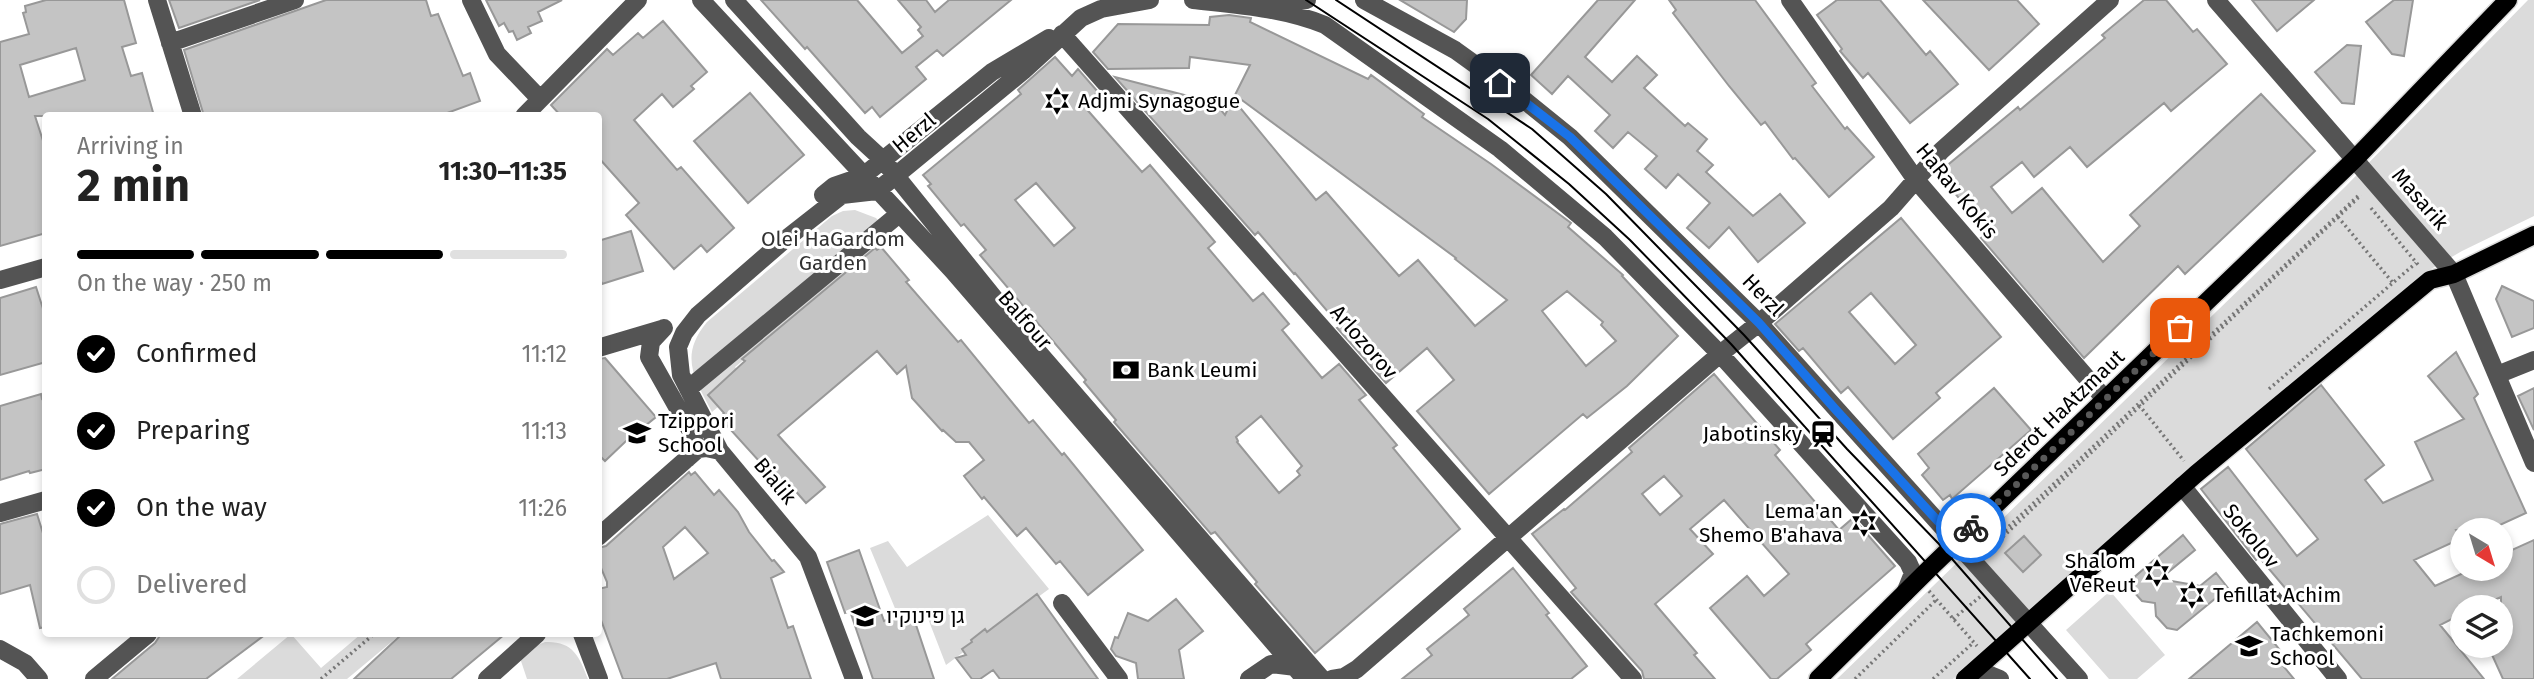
<!DOCTYPE html>
<meta charset="utf-8">
<style>
body{margin:0;font-family:"Fira Sans",Heebo,sans-serif;background:#f6f6f6;color:#222;height:100vh;display:flex;flex-direction:column;font-size:26px;white-space:nowrap}
*{box-sizing:border-box;margin:0}
p{font-size:23px;color:#767676}
.icon{flex:none;width:38px;height:38px;fill:none;stroke:currentColor;stroke-width:2;stroke-linecap:round;stroke-linejoin:round}
.map{position:relative;flex:1;overflow:hidden}
.drawer{position:absolute;left:42px;top:112px;width:560px;height:525px;display:flex;flex-direction:column;background:#fff;border-radius:7px;box-shadow:0 4px 10px #0003}
.drawer>*{flex:none}
.needle{width:46px;rotate:142deg}
.controls{position:absolute;left:2450px;top:518px;display:grid;gap:14px}
.controls a{display:grid;place-items:center;width:63px;height:63px;border-radius:50%;background:#fff;box-shadow:0 4px 10px #0003;font-size:35px}
.pin{position:absolute;display:grid;place-items:center;width:60px;height:60px;color:#fff;margin:-30px;border-radius:14px;box-shadow:0 4px 10px #0006}
.courier{position:absolute;display:grid;place-items:center;width:70px;height:70px;margin:-35px;border:5px solid #1a73e8;border-radius:50%;background:#fff;color:#222;box-shadow:0 2px 9px #0007}
.head em{font-style:normal;font-weight:700}
.head div{display:flex;flex-direction:column-reverse}
.head{display:flex;align-items:center;justify-content:space-between;height:119px;padding:0 35px}
h1{font-size:46px;font-weight:700;line-height:52px}
.bar{display:grid;grid-template-columns:repeat(4,1fr);gap:10px 7px;align-content:center;height:84px;padding:0 35px}
.bar i{height:9px;border-radius:5px;background:#e0e0e0}
.bar .selected{background:#000}
.bar p{grid-column:span 4}
ol{padding:0 35px;list-style:none}
li{display:flex;align-items:center;gap:21px;height:77px}
li p{margin-inline-start:auto}
li .icon{padding:7px;border-radius:50%;background:#000;color:#fff;stroke-width:4}
li:last-child{color:#767676}
li i{width:38px;height:38px;border:4px solid #e0e0e0;border-radius:50%}
.map>svg:first-child{display:block}
.green{fill:#dbdbdb}
.building{fill:#c4c4c4;stroke:#989898;stroke-width:2;fill-rule:evenodd}
.lines{fill:none;stroke-linecap:round;stroke-linejoin:round}
.major-casing{stroke:#dbdbdb;stroke-width:21}
.path{stroke:#767676;stroke-width:3.5;stroke-dasharray:2 3.5;stroke-linecap:butt}
.minor{stroke:#545454;stroke-width:18}
.major{stroke:#000;stroke-width:18}
.tram{stroke:#000;stroke-width:2}
.done{stroke:#595959;stroke-width:7;stroke-dasharray:0 12.6}
.route{stroke:#1a73e8;stroke-width:9}
.labels{text-anchor:middle;stroke-width:6;stroke-linejoin:round;paint-order:stroke}
.poi-label{font-size:21px;fill:#000;stroke:#fff;text-anchor:start}
.street-label{font-size:21px;fill:#000;stroke:#fff}
.park-label{font-size:21px;fill:#323232;stroke:#fff}
</style>
<div class="map">
<svg width="2534" height="679" viewBox="0 0 2534 679">
<rect width="100%" height="100%" fill="#fff"/>
<path class="green" d="M2528 0H2534V216L2462 251 2419 276 2174 483 1953 679H1837L2345 187Z
M855 210 876 218 893 236 735 367 747 382 712 412C694 378 679 356 707 322L832 216 843 211Z
M988 515 1049 589 946 665 927 616 921 618 918 611 899 618 870 548 888 541 907 567Z
M2110 591 2165 655 2137 679H2109L2066 630Z
M291 634 321 668 361 634H401L347 679H237Z
M545 642C573 641 579 656 588 679H527L520 658 535 646Z"/>
<path class="building" d="M46 0H124L136 43 122 47 131 76 142 73 154 116H35L46 150V233L0 246V42L29 34 23 13 26 12 25 6ZM76 48 85 80 29 97 20 65Z
M169 0H260L179 28Z
M326 0H426L431 16 438 14 463 76 470 73 480 101 439 116H204L184 50Z
M486 0H562L538 12 542 21 528 27 531 33 517 40 513 31 509 32 504 23 499 26Z
M761 0H857L902 53 923 36 918 30 921 27 898 0H926L935 12 949 0H1011L943 56 937 50 916 67 926 79 880 117 872 107 865 113 807 47 805 49Z
M1400 0H1467L1466 19 1454 32Z
M1598 0H1635L1585 57 1612 82 1637 56 1657 75 1644 88 1685 126 1688 123 1707 139 1697 151 1713 165 1706 172 1753 216 1780 194 1805 223 1758 262 1729 227 1709 248 1687 228 1710 203 1678 174 1666 188 1645 169 1657 156 1628 132 1613 148 1595 131 1610 115 1568 76 1552 94 1531 75Z
M1669 0H1755L1816 83 1812 86 1845 129 1847 127 1874 157 1829 197 1795 158 1793 159 1765 122 1761 125 1729 86 1673 13 1676 10Z
M1837 0H1880L1926 55 1930 51 1958 84 1910 123 1868 73 1863 78 1840 51 1842 49 1817 15Z
M1923 0H2017L2039 24 1989 70Z
M2144 0H2166L2193 32 2197 29 2227 64 2171 111 2164 103 2087 167 2070 147 2034 177 2022 162 1991 187 2012 213 2042 188 2103 262 2140 226 2130 215 2261 94 2315 151 2185 274 2178 266 2084 358 1981 238 1988 233 1938 173 2018 107 2020 110 2105 38 2102 35Z
M2252 0H2314L2277 31Z
M2394 0H2413L2404 56 2392 54 2366 22Z
M1229 15 1251 18 1250 22 1368 79 1371 75 1424 114 1422 117 1491 164 1571 223 1568 227 1623 275 1622 276 1678 336 1627 386 1587 418 1583 414 1489 494 1417 411 1454 380 1427 348 1386 383 1337 328 1340 326 1295 273 1294 274 1258 232 1255 235 1115 77 1215 103 1225 115 1233 99 1316 200 1326 192 1399 276 1418 260 1475 326 1507 300 1455 259 1456 258 1235 95 1250 65 1190 57 1189 68 1108 69 1093 52 1118 24 1209 25 1210 17ZM1567 291 1603 322 1601 325 1616 341 1586 366 1542 311Z
M663 21 707 72 691 86 694 89 673 107 662 94 634 120 677 170 681 167 734 228 707 252 701 245 674 269 626 215 639 203 598 157V116H561L551 105 607 49 613 55 638 33 643 38Z
M2347 45 2361 46 2354 104 2342 103 2315 72Z
M1055 57 1072 76 1078 69 1098 92 1083 105 1142 172 1150 165 1215 242 1208 248 1253 301 1263 293 1289 324 1282 330 1322 378 1339 364 1366 395 1359 400 1397 445 1393 448 1460 529 1315 653 1255 584 1257 582 1215 532 1211 534 1114 422 1116 420 1084 382 1086 380 980 255 986 250 964 224 961 226 928 186 931 184 923 175 1021 94 1018 90ZM1036 183 1075 228 1054 246 1015 200ZM1261 416 1302 466 1297 471 1300 475 1279 493 1237 442 1238 441 1236 437Z
M750 93 804 155 748 203 694 141Z
M1901 218 2001 337 1936 393 1940 398 1893 439 1848 387 1841 393 1803 348 1799 351 1775 324ZM1871 293 1916 345 1895 364 1849 312Z
M631 231 643 271 602 284 598 272V241Z
M881 247 909 280 906 282 958 342 961 340 1029 423 1033 420 1062 455 1064 453 1143 550 1088 595 1060 561 1056 564 1026 528 1017 536 984 497 982 499 964 476 984 460 969 442H956L943 430 942 431 912 398 906 366 897 374 877 351 778 435 825 487 806 503 792 487 787 492 720 418 724 413 708 395 745 361 742 359 875 248 877 250Z
M2502 286 2534 301V328L2512 337 2496 299Z
M36 287 46 318V362L0 375V298Z
M2456 352 2478 394 2474 398 2526 513 2489 530H2456L2460 539 2414 560 2435 586 2472 569H2501V555L2534 540V679H2503L2488 646H2501V597L2478 607H2462V614L2440 625 2484 679H2362L2259 557 2256 560 2201 489 2228 467 2297 556 2318 539 2246 449 2321 385 2384 465 2365 480 2383 503 2433 480 2415 442 2464 419 2428 376Z
M605 358 656 417 625 442 605 461 598 454V359Z
M1714 374 1780 450 1775 455 1839 530 1853 518 1895 566 1806 644 1811 650 1777 679H1771L1710 608 1747 576 1764 596 1789 574 1724 500 1690 529 1713 554 1655 604 1697 653 1694 655 1715 679H1644L1642 671 1571 592 1576 588 1532 534 1564 509 1565 510 1632 452 1629 448ZM1664 476 1682 496 1660 515 1642 494Z
M1994 388 2031 430 1952 499 1950 495 1943 500 1922 475 1929 468 1918 454Z
M2534 388V430L2518 396Z
M41 394 42 399 46 398V469L30 473 29 471 0 480V406Z
M689 472 691 475 695 472 714 495 719 490 738 512 749 532 772 561 774 560 784 572 771 578 788 628 793 626 811 679H721L716 663 667 679H623L598 612V589L607 587V582L598 561V548L606 546ZM685 527 708 553 674 579 663 547Z
M37 514 46 543V627L40 628 30 585 0 594V524Z
M2183 535 2195 550 2160 579 2200 586 2216 573 2228 588 2177 630 2167 628 2156 616 2155 603 2142 601 2133 591 2131 580Z
M2024 536 2041 555 2023 572 2005 553Z
M859 550 884 621 906 613 909 620 914 619 934 679H873L850 611 845 613 827 562Z
M1513 568 1549 613 1546 615 1587 666 1571 679H1402L1432 655 1427 649 1469 615 1464 609Z
M1037 594 1098 679H1000L993 670 980 679H972L956 658 966 655 962 649 972 642 971 640 985 629 987 632Z
M1176 599 1203 631 1179 650 1184 679H1138L1136 663 1116 656 1111 649 1115 637 1118 638 1128 613 1148 621Z
M2257 622 2280 650 2274 655 2294 679H2189Z
M161 634H266L206 679H112L155 643Z
M402 634H505L451 679H354Z"/>
<g class="lines">
<defs>
<path id="major" d="M1818 679 1931 567 2355 159 2508 0
M1965 679 2196 474 2430 280 2454 274 2534 235"/>
</defs>
<use href="#major" class="major-casing"/>
<path class="path" d="M2371 208 2420 267
M2338 217 2393 283
M2269 389 2416 263
M2139 405 2184 461
M1985 549 2360 194
M1987 552 2361 195
M1929 591 1977 646
M1953 619 1981 596
M321 679 374 634
M1855 679 1936 600
M1933 679 1973 643"/>
<path class="minor" d="M157 0 193 116
M471 0 497 54 540 99
M701 0 953 271 1305 679
M734 0 858 137 883 160 1032 345 1322 679
M1193 0C1238 5 1283 8 1325 25L1500 149 1605 237 1720 354 1908 562 1913 573 1905 593
M1364 0 1455 50 1523 99 1570 137 1759 323 2079 679
M1790 0 1916 180 2105 399
M2216 0 2454 274 2534 463
M1274 6 1307 0
M1062 34 1633 679
M170 43 295 0
M524 116 638 0
M823 195 834 186 863 176 992 72 1049 38
M0 280 46 267
M664 328 651 342 649 357 693 435 694 439 687 459
M598 348 662 329
M2497 375 2534 360
M688 389 899 214
M2182 486 2338 679
M0 513 46 500
M598 537 698 449 706 448 720 451
M1062 603 1119 679
M582 634 599 679
M0 649 25 663 39 679
M94 679 148 634
M487 679 537 634
M854 679 808 557 720 451 681 375 678 347 684 333 698 315 782 242 842 195 877 191 1023 71 1081 18 1101 9 1150 0
M1249 679 1271 664 1296 667
M1332 679 1344 677 1357 669 1720 354 1759 323 1891 208 1941 151 2110 0
M1965 679 1983 672 2000 679"/>
<use href="#major" class="major"/>
<path class="tram" d="M1306 0 1488 119 1569 184 1630 240 1731 344 2030 679
M1336 0 1532 129 1606 194 1744 335 1847 449 1939 544 2057 679"/>
</g>
<g class="lines">
<path class="done" d="M1971 528 2180 328"/>
<path class="route" d="M1500 83 1570 137 1759 323 1836 410 1957 542 1971 528"/>
</g>
<defs>
<symbol id="synagogue-bare" viewBox="-9 -9 18 18"><path d="M0-6.5L5.6 3.2H-5.6ZM0 6.5L5.6-3.2H-5.6Z" fill="#000" stroke="#fff" stroke-width="2.5" paint-order="stroke"/></symbol>
<symbol id="bank-bare" viewBox="-9 -9 18 18"><path d="M-6-4H6V4H-6ZM0-2.3a2.3 2.3 0 1 0 0 4.6a2.3 2.3 0 1 0 0-4.6Z" fill="#000" stroke="#fff" stroke-width="2.5" paint-order="stroke"/></symbol>
<symbol id="school-bare" viewBox="-9 -9 18 18"><path d="M0-5L7-2L0 1L-7-2ZM-4 1L0 2.5L4 1V4Q0 6-4 4Z" fill="#000" stroke="#fff" stroke-width="2.5" paint-order="stroke"/></symbol>
<symbol id="station-bare" viewBox="-9 -9 18 18"><path d="M-3-6H3Q5-6 5-4V2Q5 4 3 4L4.5 6H3L1.5 4h-3L-3 6H-4.5L-3 4Q-5 4-5 2V-4Q-5-6-3-6ZM-3.5-4v3h7v-3ZM-3.5 1v1.5H-2V1ZM2 1v1.5H3.5V1Z" fill="#000" stroke="#fff" stroke-width="2.5" paint-order="stroke"/></symbol>
</defs>
<g fill-rule="evenodd">
<use href="#synagogue-bare" x="1038" y="82" width="38" height="38"/>
<use href="#bank-bare" x="1107" y="351" width="38" height="38"/>
<use href="#school-bare" x="618" y="414" width="38" height="38"/>
<use href="#station-bare" x="1804" y="415" width="38" height="38"/>
<use href="#synagogue-bare" x="1845" y="504" width="38" height="38"/>
<use href="#synagogue-bare" x="2138" y="554" width="38" height="38"/>
<use href="#synagogue-bare" x="2173" y="576" width="38" height="38"/>
<use href="#school-bare" x="846" y="597" width="38" height="38"/>
<use href="#school-bare" x="2230" y="627" width="38" height="38"/>
</g>
<g class="labels">
<g class="poi-label">
<text x="1078" y="108">Adjmi Synagogue</text>
<text x="1147" y="377">Bank Leumi</text>
<text x="658" y="428">Tzippori<tspan x="658" dy="24">School</tspan></text>
<text x="1802" y="441" text-anchor="end">Jabotinsky</text>
<text x="1843" y="518" text-anchor="end">Lema'an<tspan x="1843" dy="24">Shemo B'ahava</tspan></text>
<text x="2136" y="568" text-anchor="end">Shalom<tspan x="2136" dy="24">VeReut</tspan></text>
<text x="2213" y="602">Tefillat Achim</text>
<text x="886" y="623">גן פינוקיו</text>
<text x="2270" y="641">Tachkemoni<tspan x="2270" dy="24">School</tspan></text>
</g>
<g class="street-label">
<text transform="translate(914 133) rotate(-40)" y="7">Herzl</text>
<text transform="translate(1957 191) rotate(51)" y="7">HaRav Kokis</text>
<text transform="translate(2420 199) rotate(49)" y="7">Masarik</text>
<text transform="translate(1763 295) rotate(46)" y="7">Herzl</text>
<text transform="translate(1025 320) rotate(49)" y="7">Balfour</text>
<text transform="translate(1364 342) rotate(49)" y="7">Arlozorov</text>
<text transform="translate(2059 413) rotate(-44)" y="7">Sderot HaAtzmaut</text>
<text transform="translate(775 481) rotate(50)" y="7">Bialik</text>
<text transform="translate(2251 536) rotate(51)" y="7">Sokolov</text>
</g>
<g class="park-label">
<text x="833" y="246">Olei HaGardom<tspan x="833" dy="24">Garden</tspan></text>
</g>
</g>
</svg>
<div class="controls">
<a><svg class="needle" viewBox="-14 -14 28 28"><path d="M0-13l5 13h-10z" fill="#e53935"/><path d="M0 13l5-13h-10z" fill="#767676"/></svg></a>
<a><svg class="icon" aria-label="layers" viewBox="0 0 24 24"><path d="M12 4l9 5-9 5-9-5zM3 14l9 5 9-5"/></svg></a>
</div>
<div class="pin" style="left:2180px;top:328px;background:#ea580c"><svg class="icon" aria-label="bag" viewBox="0 0 24 24"><path d="M5 8h14l-1 12H6zM9 8a3 3 0 0 1 6 0"/></svg></div>
<div class="pin" style="left:1500px;top:83px;background:#1f2937"><svg class="icon" aria-label="home" viewBox="0 0 24 24"><path d="M3 11l9-7 9 7M6 9v11h12V9"/></svg></div>
<div class="courier" style="left:1971px;top:528px"><svg class="icon" aria-label="bike" viewBox="0 0 24 24"><circle cx="6" cy="16" r="4"/><circle cx="18" cy="16" r="4"/><path d="M6 16l4-8h5l3 8M10 8l3 8H6M13 5h3"/></svg></div>
<section class="drawer">
<div class="head"><div><h1>2 min</h1><p>Arriving in</p></div><em>11:30–11:35</em></div>
<div class="bar"><i class="selected"></i><i class="selected"></i><i class="selected"></i><i></i><p>On the way · 250 m</p></div>
<ol>
<li><svg class="icon" aria-label="check" viewBox="0 0 24 24"><path d="M5 12l5 5 9-10"/></svg>Confirmed<p>11:12</p></li>
<li><svg class="icon" aria-label="check" viewBox="0 0 24 24"><path d="M5 12l5 5 9-10"/></svg>Preparing<p>11:13</p></li>
<li><svg class="icon" aria-label="check" viewBox="0 0 24 24"><path d="M5 12l5 5 9-10"/></svg>On the way<p>11:26</p></li>
<li><i></i>Delivered</li>
</ol>
</section>
</div>
